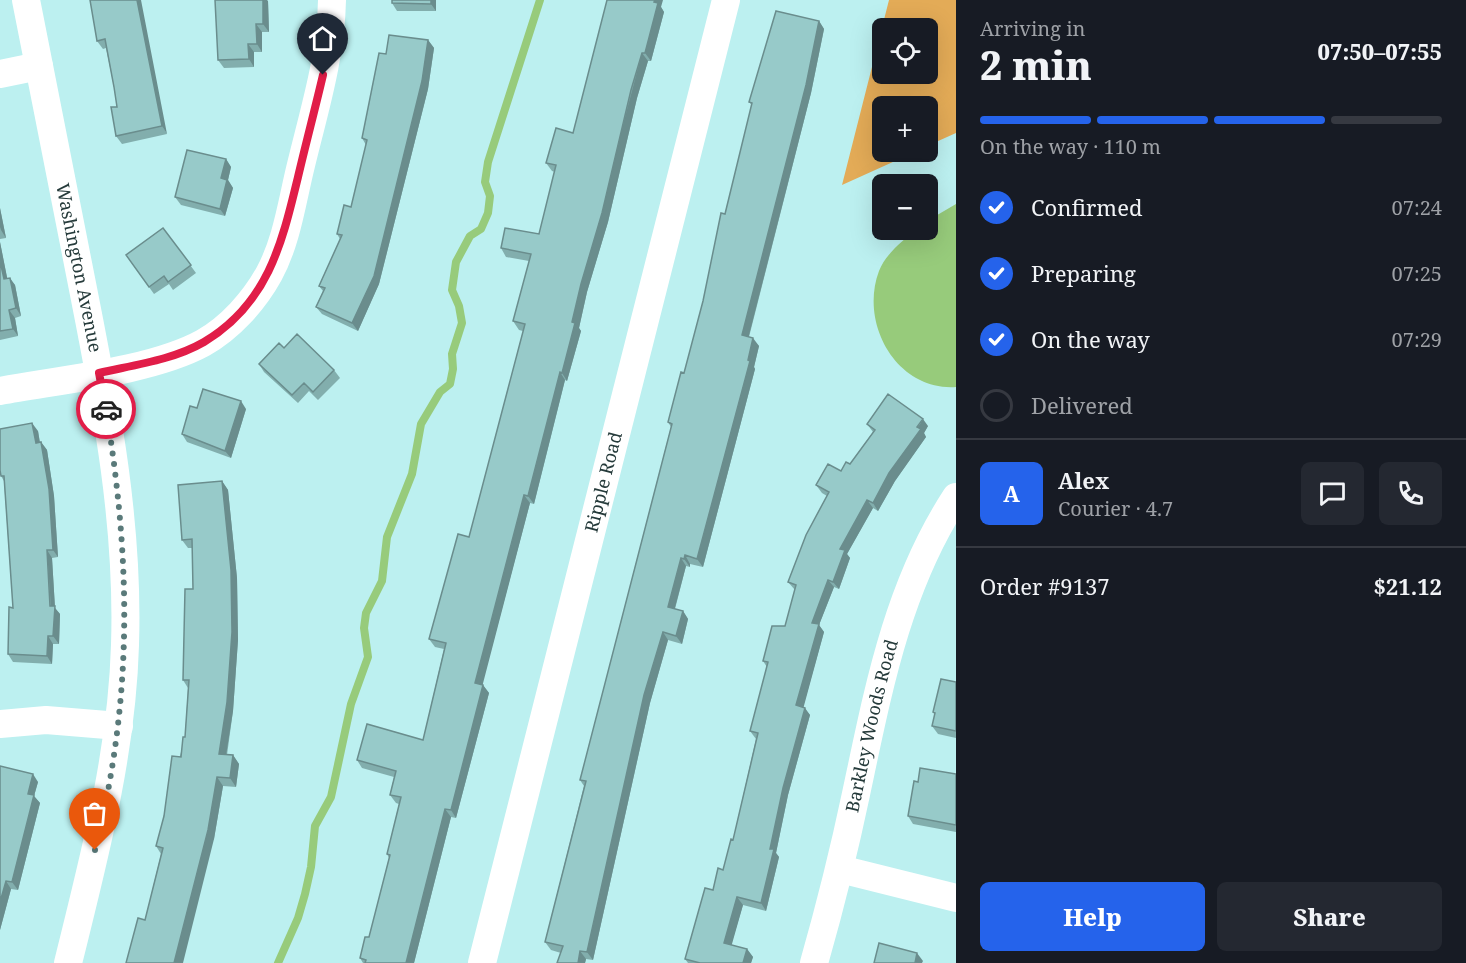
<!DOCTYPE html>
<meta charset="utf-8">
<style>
body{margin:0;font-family:"Noto Serif",serif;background:#242831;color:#f1f3f6;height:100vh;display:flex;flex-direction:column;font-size:22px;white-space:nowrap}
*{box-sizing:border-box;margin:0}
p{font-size:20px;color:#9ea1a6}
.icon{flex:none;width:33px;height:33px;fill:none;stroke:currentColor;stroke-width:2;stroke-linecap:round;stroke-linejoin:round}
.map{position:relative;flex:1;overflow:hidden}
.details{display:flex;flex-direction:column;background:#171b24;width:510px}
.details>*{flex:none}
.buttons{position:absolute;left:872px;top:18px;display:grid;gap:12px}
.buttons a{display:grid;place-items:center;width:66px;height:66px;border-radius:9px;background:#171b24;box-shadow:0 6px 24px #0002;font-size:30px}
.pin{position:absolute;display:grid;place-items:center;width:51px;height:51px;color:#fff;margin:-62px -26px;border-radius:50% 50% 50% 0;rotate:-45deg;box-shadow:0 0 6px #0007}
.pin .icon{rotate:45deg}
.courier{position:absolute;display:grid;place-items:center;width:60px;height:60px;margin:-30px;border:4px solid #e11d48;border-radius:50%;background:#fff;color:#222;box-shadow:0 2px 8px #0007}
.headline em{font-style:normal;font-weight:800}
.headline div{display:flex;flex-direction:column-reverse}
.headline{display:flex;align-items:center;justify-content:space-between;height:102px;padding:0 24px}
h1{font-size:39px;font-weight:800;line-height:45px}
.bar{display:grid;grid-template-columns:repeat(4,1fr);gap:9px 6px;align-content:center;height:72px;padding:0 24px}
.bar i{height:8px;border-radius:4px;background:#363941}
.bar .active{background:#2563eb}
.bar p{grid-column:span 4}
.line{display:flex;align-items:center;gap:15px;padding:0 24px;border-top:2px solid #363941}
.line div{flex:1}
.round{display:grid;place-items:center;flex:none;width:63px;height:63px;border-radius:9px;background:#242831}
ol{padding:0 24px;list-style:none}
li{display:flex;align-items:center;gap:18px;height:66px}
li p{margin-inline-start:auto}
li .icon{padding:6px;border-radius:50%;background:#2563eb;color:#fff;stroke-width:4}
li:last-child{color:#9ea1a6}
li i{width:33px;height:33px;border:3px solid #363941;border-radius:50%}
.cta{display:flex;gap:12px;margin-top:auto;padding:12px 24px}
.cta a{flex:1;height:69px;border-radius:9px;background:#2563eb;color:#fff;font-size:24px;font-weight:800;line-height:69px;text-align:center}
.cta a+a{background:#242831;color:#f1f3f6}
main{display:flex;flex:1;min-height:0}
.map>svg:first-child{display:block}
.forest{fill:#e3ab57;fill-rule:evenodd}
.water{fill:#97cb7b}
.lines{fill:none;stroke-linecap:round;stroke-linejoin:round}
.stream{stroke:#97cb7b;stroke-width:8}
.minor{stroke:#fff;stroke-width:28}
.wall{fill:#82aead}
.shaded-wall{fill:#6a8d8d}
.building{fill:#97cac9;stroke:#6a8d8d;stroke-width:1.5}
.done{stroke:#5a7a7a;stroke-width:6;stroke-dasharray:0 10.8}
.route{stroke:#e11d48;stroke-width:8}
.labels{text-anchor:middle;stroke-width:4.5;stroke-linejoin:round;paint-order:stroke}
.street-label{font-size:18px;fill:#263b3b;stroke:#c9fefd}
</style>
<main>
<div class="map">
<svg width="956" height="963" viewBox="0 0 956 963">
<rect width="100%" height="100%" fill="#bcf0f0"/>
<path class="forest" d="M889 0H956V133L927 146V106H882V152H915L842 185ZM882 28H927V74H882Z"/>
<path class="water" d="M956 204V387C897 391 859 324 879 271 885 255 903 240 916 230H927V221Z"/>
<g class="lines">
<path class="stream" d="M278 963 298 918 305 894 311 867 315 826 331 797 351 704 368 657 364 628 366 613 382 581 387 537 412 474 421 424 440 392 450 384 453 369 452 354 462 323 459 306 452 290 456 262 470 236 481 229 488 213 490 196 485 182 488 162 540 0"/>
<g class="minor">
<path id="s1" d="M26 0C45 98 64 196 84 294 107 410 129 526 125 645 122 753 94 858 68 963"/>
<path d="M0 74 39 66"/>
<path d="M0 391C59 380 152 371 203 343 230 328 254 301 269 274 287 241 292 201 301 165 314 111 331 57 332 0"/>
<path d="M0 724 46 720 119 726"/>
<path d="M840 869 956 898"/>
<path id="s2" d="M482 963 726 0"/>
<path id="s3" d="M814 963C830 907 844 851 856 794 878 691 897 587 956 497"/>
</g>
</g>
<path class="wall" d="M90 0 167 134 122 144 116 136 117 107 114 87 106 48 103 49 97 41Z
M392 0H436V11H397L392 3Z
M268 1 269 32H262V52H254V67L224 68 218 60Z
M661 7 664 12 651 61H648L637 98 608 222 587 292 579 328 581 331 567 381 565 380 534 504 530 503 482 684 489 693 456 818 451 817 414 963H363L360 958 369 937 389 858 387 854 399 804 396 803 390 795 394 777 362 768 357 760 423 740 444 649 435 647 429 639 469 537 523 331 519 330 513 321 529 261 506 257 501 248 539 234 555 172 552 171 546 163 573 133Z
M819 21 824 29 811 93 749 337 759 346 754 367 755 369 703 567 690 564V567L686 566 675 609 683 611 688 619 682 644 668 640 650 703 593 960 586 959 585 963H557L561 953 551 950 545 942 584 786 580 780 671 427 668 422 684 373 703 301 752 105 749 102Z
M428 40 434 48 428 89 379 284 358 331 322 314 316 307 323 291 319 286 340 239 337 234 351 207 366 145 362 138 386 54Z
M226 159 231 167 228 180 233 188 225 216 181 205 175 197Z
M0 208 6 238 0 239Z
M163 228 196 273 173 290 169 284 154 294 126 255Z
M0 242 7 278 15 285 21 316 15 318 18 336 0 340Z
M284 348 334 370 340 378 318 400 309 391 298 403 264 372 259 364Z
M197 408 246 409 231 458 187 442 182 434Z
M867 424 928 426 924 433 926 437 895 481 878 511 873 508 847 554 850 558 839 589 834 587 819 625 824 632 803 707 810 715 788 795 776 853 779 857 766 911 743 905 731 945 747 949 753 957 751 963H688L685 959 713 890 723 870 733 840 756 739 750 731 767 667 763 661 785 626 795 590 788 582 827 496 822 493 816 485 841 471 850 464 873 432Z
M38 431 40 442H41L47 450 54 496 58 557 52 558 55 608 60 614 59 644H53L52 664 13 662 8 654 13 608 4 481 1 476Z
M222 481 228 490 237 578 238 640 233 711 227 755H233L239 764 236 787 223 786 214 839 145 920 161 854 156 846 185 737 188 688 183 680 193 589 192 548H188L182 540Z
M956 682V738L938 734 932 726 935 715 933 712Z
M0 766 38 782 34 796 40 803 18 890 11 889 0 930Z
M956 774V832L913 824 908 816 918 782Z"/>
<path class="shaded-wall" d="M137 0H141L167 134 162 126Z
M263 0H267L268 1 269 32 263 24Z
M431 0H436V11L431 4Z
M655 0H663L661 7 664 12 651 61 645 53Z
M819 21 824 29 811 93 747 343 742 335Z
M256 24 262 32V52L257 44Z
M428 40 434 48 428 89 379 284 358 331 352 323Z
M248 44 254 52V67L249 59Z
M642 53 648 61 637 98 608 222 587 292 579 328 581 331 567 381 562 373 572 322 581 284Z
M226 159 231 167 228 180 233 188 225 216 220 209 221 178Z
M0 208 6 238 1 230 0 227Z
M0 242 9 287 4 279 0 261Z
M10 278 15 285 21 316 16 308Z
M9 310 15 318 18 336 13 329Z
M753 338 759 346 754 367 755 369 703 567 697 559Z
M560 372 565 380 534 504 528 496Z
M241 401 246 409 231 458 225 451Z
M923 419 928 426 924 433 926 437 895 481 878 511 873 503 889 473Z
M32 423 38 431 41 451 36 443Z
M41 442 47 450 54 496 58 557 53 550Z
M222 481 228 490 237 578 238 640 233 711 225 762 219 754Z
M524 495 530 503 481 691 475 683Z
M867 500 873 508 847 554 850 558 839 589 833 582 840 549Z
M47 550 52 558 55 608 60 614 59 644 53 636Z
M685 555 690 564V567L684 559Z
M681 558 686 566 673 615 668 607Z
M828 580 834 587 819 625 824 632 802 713 796 705 812 623Z
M683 611 688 619 682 644 676 636Z
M663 632 668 640 650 703 593 960 587 952 644 695Z
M48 636 53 644 52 664 47 656Z
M483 685 489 693 456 818 451 810Z
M805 708 810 715 788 795 776 853 779 857 766 911 761 903 770 849 783 788Z
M233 755 239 764 236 787 230 778Z
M33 774 38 782 34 796 40 803 18 890 12 882 28 794Z
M217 777 223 786 214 839 183 963H174Z
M445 809 451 817 414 963H406Z
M6 881 11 889 0 930V902Z
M737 897 743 905 730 951 724 943Z
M747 949 753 957 751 963H743Z
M580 951 586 959 585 963H578Z
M917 953 923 961 922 963H915Z"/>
<path class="building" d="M90 0H137L162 126 116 136 111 107H117L114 87 105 39 97 41Z
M215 0H263V24H256L257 44H248L249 59 218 60Z
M392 0H431V4L392 3Z
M607 0H655L654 2 658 3 645 53H642L631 90 602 213 581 284 572 322 575 323 562 373 560 372 528 496 524 495 475 683 483 685 451 810 445 809 406 963H365L366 960 360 958 365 937H369L390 855 387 854 401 797 390 795 396 771 357 760 367 724 423 740 446 643 429 639 458 534 469 537 525 324 513 321 531 254 501 248 505 228 539 234 556 165 546 163 556 128 573 133Z
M776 11 819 21 806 85 742 335 753 338 748 360 750 361 697 559 685 555 684 559 681 558 668 607 683 611 676 636 663 632 644 695 587 952 580 951 578 963H557L563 946 545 942 586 781 580 780 672 424 668 422 681 372 684 373 703 301 721 213 725 214 752 103 749 102Z
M389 35 428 40 422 81 374 276 352 323 316 307 325 288 319 286 342 235 337 234 344 205 351 207 356 186 367 140 362 138 379 53 386 54Z
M187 150 226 159 221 178 227 180 220 209 175 197Z
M163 228 191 265 168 282 164 276 149 287 126 255Z
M0 261 4 279 10 278 16 308 9 310 13 329 0 331Z
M297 334 334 370 313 392 304 383 292 395 259 364 279 343 284 348Z
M203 389 241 401 225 451 182 434 190 406 197 408Z
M888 394 923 419 917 427 921 429 889 473 873 503 867 500 840 549 845 550 833 582 828 580 812 623 819 624 796 705 805 708 783 788 770 849H774L761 903 737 897 724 943 747 949 743 963H700L685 959 705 888 713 890 718 868 723 870 731 839 733 840 758 733 750 731 768 662 763 661 772 626H785L796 585 788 582 806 535 829 492 816 485 828 464 841 471 846 462 850 464 875 430 867 424Z
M32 423 36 443 41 442 49 489 53 550H47L50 606H55L53 636H48L47 656 8 654 9 607 13 608 4 476H1L0 470V429Z
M222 481 231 570 232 632 227 702 219 754 233 755 230 778 217 777 208 830 174 963H126L138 918 145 920 163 848 156 846 164 816 172 756 181 757 183 737H185L189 680H183L185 589H193L192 539 182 540 178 485Z
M941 679 956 682V731L932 726 935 713 933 712Z
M0 766 33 774 28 794 34 795 12 882 6 881 0 902Z
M920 768 956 774V825L908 816 914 781 918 782Z
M879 943 917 953 915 963H874Z"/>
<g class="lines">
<path class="done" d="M95 850C133 698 131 563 106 409"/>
<path class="route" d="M106 409 99 373C134 365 173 360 204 342 268 304 282 243 298 177 306 143 315 109 323 75"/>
</g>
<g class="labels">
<g class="street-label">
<text dy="6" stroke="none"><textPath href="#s1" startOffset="273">Washington Avenue</textPath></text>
<text dy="6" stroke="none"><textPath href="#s2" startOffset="496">Ripple Road</textPath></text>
<text dy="6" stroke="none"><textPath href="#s3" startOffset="244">Barkley Woods Road</textPath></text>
</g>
</g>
</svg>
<div class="buttons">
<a><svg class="icon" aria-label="locate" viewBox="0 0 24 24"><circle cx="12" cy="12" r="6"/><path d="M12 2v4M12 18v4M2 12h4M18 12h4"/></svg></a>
<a>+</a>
<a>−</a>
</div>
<div class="pin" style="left:95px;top:850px;background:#ea580c"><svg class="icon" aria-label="bag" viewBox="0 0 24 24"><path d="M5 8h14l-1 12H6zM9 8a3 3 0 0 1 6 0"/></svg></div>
<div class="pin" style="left:323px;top:75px;background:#1f2937"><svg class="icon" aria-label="home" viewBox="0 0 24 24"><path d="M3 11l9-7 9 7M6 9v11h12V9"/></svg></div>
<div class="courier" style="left:106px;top:409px"><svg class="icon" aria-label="car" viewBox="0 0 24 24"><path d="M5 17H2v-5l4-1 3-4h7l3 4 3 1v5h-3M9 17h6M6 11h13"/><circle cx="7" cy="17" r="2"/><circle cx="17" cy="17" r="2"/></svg></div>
</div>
<section class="details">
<div class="headline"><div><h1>2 min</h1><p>Arriving in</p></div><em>07:50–07:55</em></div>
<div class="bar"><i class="active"></i><i class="active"></i><i class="active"></i><i></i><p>On the way · 110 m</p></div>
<ol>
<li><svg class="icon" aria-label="check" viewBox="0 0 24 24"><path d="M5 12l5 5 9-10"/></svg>Confirmed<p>07:24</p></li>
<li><svg class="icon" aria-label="check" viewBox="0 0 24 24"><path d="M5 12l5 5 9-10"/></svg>Preparing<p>07:25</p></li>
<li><svg class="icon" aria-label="check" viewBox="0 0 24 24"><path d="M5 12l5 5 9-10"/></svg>On the way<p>07:29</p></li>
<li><i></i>Delivered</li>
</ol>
<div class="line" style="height:108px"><b class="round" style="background:#2563eb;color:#fff">A</b><div><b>Alex</b><p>Courier · 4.7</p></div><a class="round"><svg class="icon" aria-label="chat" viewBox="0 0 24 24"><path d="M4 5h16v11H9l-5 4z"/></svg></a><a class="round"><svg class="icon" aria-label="phone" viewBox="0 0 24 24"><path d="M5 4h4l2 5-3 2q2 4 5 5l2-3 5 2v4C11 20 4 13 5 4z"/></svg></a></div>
<div class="line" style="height:78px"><div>Order #9137</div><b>$21.12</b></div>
<div class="cta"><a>Help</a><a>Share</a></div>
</section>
</main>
